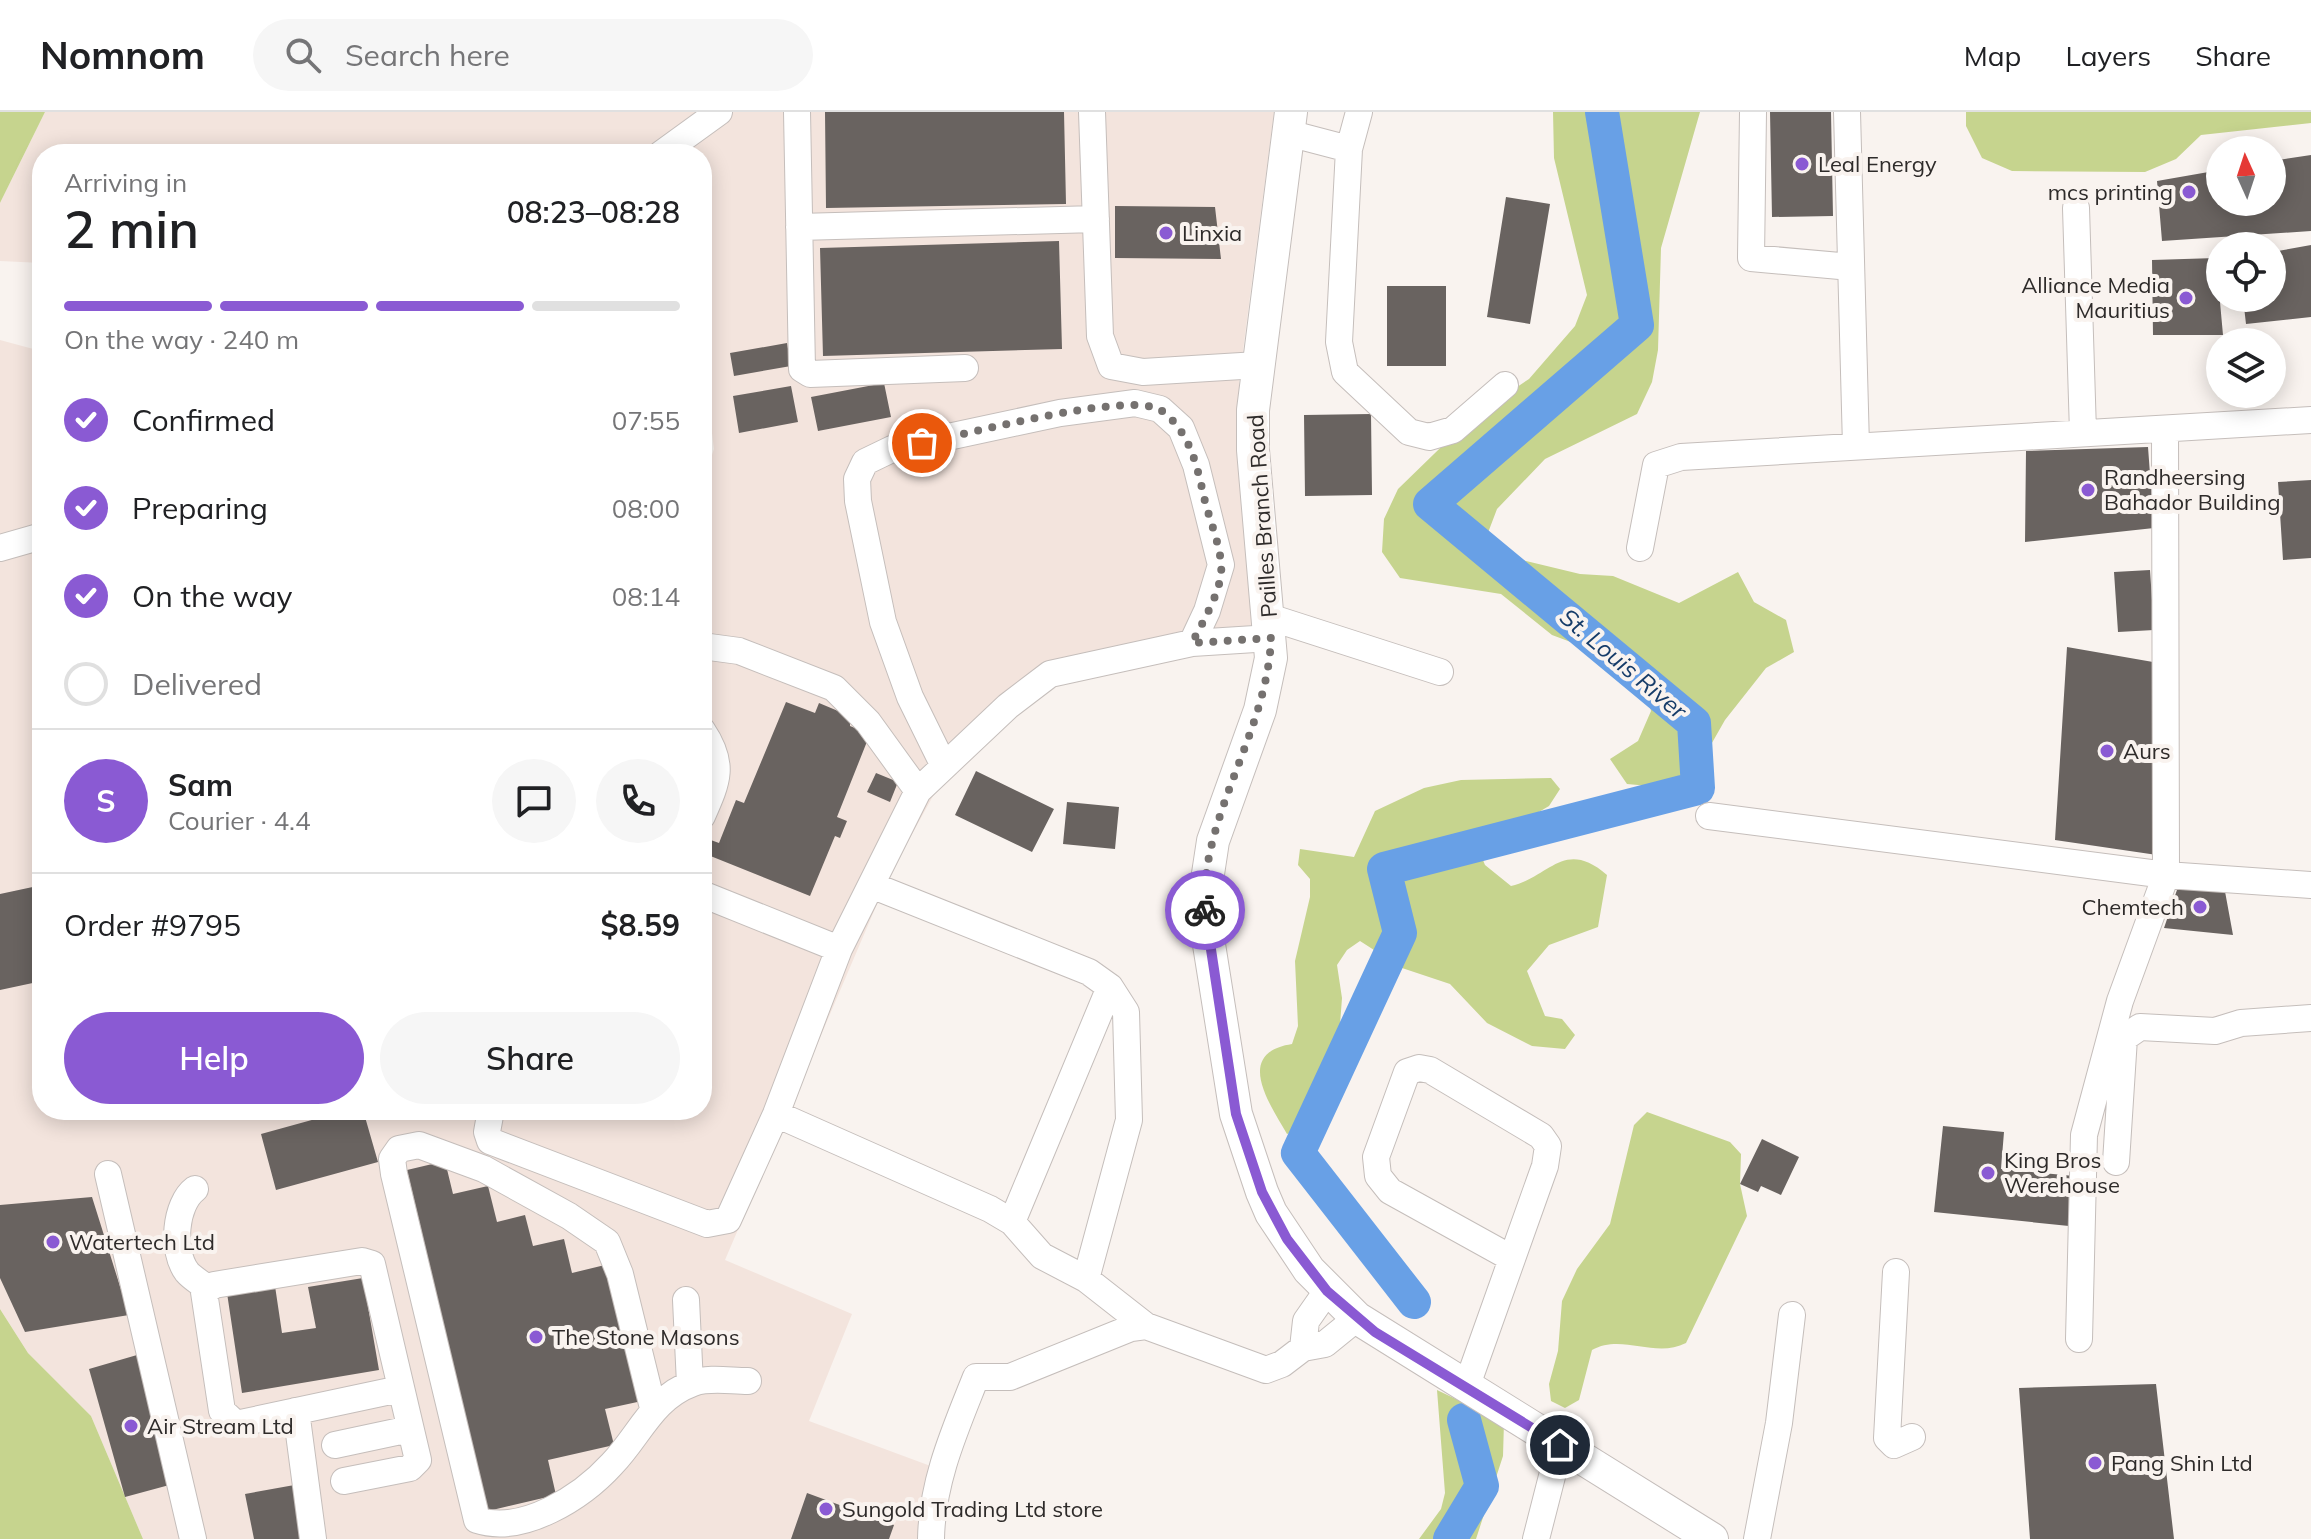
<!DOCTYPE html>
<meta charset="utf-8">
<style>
body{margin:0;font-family:Mulish,sans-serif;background:#f6f6f6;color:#202124;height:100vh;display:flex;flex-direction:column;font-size:30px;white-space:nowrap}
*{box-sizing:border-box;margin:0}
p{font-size:26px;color:#757577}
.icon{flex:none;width:44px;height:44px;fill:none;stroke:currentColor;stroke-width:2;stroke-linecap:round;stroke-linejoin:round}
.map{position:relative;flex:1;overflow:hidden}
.side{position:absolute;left:32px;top:32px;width:680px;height:976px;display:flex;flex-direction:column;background:#fff;border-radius:32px;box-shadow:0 4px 20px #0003}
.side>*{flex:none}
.needle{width:52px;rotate:357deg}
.buttons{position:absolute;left:2206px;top:24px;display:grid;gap:16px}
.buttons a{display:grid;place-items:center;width:80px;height:80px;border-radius:50%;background:#fff;box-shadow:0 4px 20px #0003;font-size:40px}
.pin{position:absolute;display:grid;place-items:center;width:68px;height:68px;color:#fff;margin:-34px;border:4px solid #fff;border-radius:50%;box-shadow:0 2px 8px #0007}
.courier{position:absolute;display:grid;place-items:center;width:80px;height:80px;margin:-40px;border:6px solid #8a5ad3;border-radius:50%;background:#fff;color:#222;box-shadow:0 2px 10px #0007}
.head em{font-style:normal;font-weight:600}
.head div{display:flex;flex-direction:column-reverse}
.head{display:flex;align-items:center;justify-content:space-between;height:136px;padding:0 32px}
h1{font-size:52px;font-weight:600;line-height:60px}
.bar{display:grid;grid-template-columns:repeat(4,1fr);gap:12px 8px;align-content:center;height:96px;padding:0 32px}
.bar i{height:10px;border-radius:6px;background:#e0e0e0}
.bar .on{background:#8a5ad3}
.bar p{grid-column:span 4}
.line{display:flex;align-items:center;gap:20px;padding:0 32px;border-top:2px solid #e0e0e0}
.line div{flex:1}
.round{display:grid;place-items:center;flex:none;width:84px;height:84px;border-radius:42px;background:#f6f6f6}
ol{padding:0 32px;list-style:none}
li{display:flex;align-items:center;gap:24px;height:88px}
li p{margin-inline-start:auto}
li .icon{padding:8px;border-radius:50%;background:#8a5ad3;color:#fff;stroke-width:4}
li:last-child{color:#757577}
li i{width:44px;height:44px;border:4px solid #e0e0e0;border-radius:50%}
.cta{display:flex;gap:16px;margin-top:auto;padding:16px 32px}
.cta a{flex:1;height:92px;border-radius:48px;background:#8a5ad3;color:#fff;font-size:32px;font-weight:600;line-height:92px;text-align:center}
.cta a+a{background:#f6f6f6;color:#202124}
header{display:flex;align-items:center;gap:48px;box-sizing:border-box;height:112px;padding:0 40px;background:#fff;border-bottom:2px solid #e0e0e0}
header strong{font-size:38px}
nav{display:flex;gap:44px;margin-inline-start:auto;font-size:28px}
.search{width:560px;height:72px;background:#f6f6f6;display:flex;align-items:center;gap:20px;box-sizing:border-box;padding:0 28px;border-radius:44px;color:#757577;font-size:30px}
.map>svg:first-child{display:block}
.built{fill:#f3e4dd}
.green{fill:#c6d48e}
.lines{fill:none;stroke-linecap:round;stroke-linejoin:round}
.river{stroke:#68a0e6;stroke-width:34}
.building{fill:#696360}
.minor-casing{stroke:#c5bebb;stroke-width:28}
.major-casing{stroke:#c5bebb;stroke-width:34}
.minor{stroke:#fff;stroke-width:26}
.major{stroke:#fff;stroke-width:32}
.done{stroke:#75716f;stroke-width:8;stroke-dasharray:0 14.4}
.route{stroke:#8a5ad3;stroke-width:10}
.poi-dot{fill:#8a5ad3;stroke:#f9f3ef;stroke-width:3}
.labels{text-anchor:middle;stroke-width:8;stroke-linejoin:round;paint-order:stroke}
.poi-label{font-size:22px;fill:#2e2b2a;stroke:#f9f3ef;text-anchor:start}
.street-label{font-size:22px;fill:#2e2b2a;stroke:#f9f3ef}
.water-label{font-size:24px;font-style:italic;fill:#163c69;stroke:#f9f3ef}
</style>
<header>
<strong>Nomnom</strong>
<div class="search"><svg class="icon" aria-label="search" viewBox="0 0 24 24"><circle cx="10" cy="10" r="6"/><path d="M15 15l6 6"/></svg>Search here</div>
<nav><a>Map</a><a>Layers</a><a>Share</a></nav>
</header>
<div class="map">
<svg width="2311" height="1427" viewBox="0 0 2311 1427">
<rect width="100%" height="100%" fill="#f9f3ef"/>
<path class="built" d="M45 0H1274L1239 269 1253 513 1074 544 944 664 889 764 725 1148 852 1202 809 1309 936 1356 923 1427H143L91 1304 28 1241 0 1197V228L37 238 42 245V998H702V372L714 337 702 243V42H42V151L0 149V91Z"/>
<path class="green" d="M0 0H45L0 91Z
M1553 0H1700L1661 136 1658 238 1652 270 1637 302 1545 347 1497 397 1486 426 1514 446 1580 462 1613 464 1679 491 1738 460 1754 490 1786 508 1794 540 1766 556 1725 608 1692 666 1660 675 1627 672 1610 647 1638 629 1651 599 1643 567 1616 547 1552 523 1501 482 1400 466 1382 440 1384 407 1398 377 1471 306 1529 267 1575 214 1587 183 1554 46Z
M1966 0H2311V11L2201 23 2176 47 2145 60 2012 59 1982 46 1966 14Z
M1551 666 1560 677 1549 694 1478 736 1485 753 1511 774C1550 765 1564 726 1607 763L1598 815 1549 833 1527 859 1545 904 1562 907 1575 923 1565 937 1532 934 1487 911 1450 872 1402 856 1360 829 1347 838 1337 853 1342 886 1333 1005 1287 1022C1269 991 1234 941 1292 932L1298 914 1295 849 1310 785V767L1298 753 1300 737 1354 745 1375 699 1424 676 1461 668Z
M1647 1000 1730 1030 1741 1042 1740 1072 1747 1104 1686 1231C1655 1247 1622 1221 1592 1238L1579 1288 1565 1296 1551 1289 1549 1272 1558 1239 1562 1189 1577 1157 1610 1112 1634 1013Z
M0 1197 28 1241 91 1304 143 1427H0Z
M1437 1278 1504 1310 1503 1344 1476 1427H1419L1441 1397 1445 1381Z"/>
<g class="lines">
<path class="river" d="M1414 1190 1298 1041 1400 821 1384 757 1698 676 1694 611 1430 392 1637 213 1602 0
M1450 1427 1482 1374 1464 1308"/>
</g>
<path class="building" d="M825 0H1064L1066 92 826 96Z
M1770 0H1831L1833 104 1772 105Z
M2311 43V119L2162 129 2157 69 2220 58V90H2272V49Z
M1506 85 1550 92 1530 212 1487 205Z
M1115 94 1215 95 1221 147 1115 146Z
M1059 129 1062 237 823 244 820 136Z
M2311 133V205L2246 212 2243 186H2272V140Z
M2216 146 2223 223H2153L2152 148Z
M1387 174H1446V254H1387Z
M787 231 791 254 734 264 730 241Z
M884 271 891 305 818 319 811 285Z
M791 274 798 310 739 321 733 284Z
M1371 302 1372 383 1305 384 1304 303Z
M2148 335 2154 416 2025 430 2026 339Z
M2311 368V446L2283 448 2278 370Z
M2150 458 2154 518 2118 520 2114 460Z
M2067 535 2153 550 2157 743 2055 728Z
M786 590 815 601 819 591 850 604V614L870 622 837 705 847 709 840 726 835 724 810 784 703 741 708 727 719 731 736 688 744 691Z
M976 659 1054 697 1032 740 955 703Z
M876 661 898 670 890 690 867 680Z
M1067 690 1119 695 1115 737 1063 732Z
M2179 772 2224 774 2233 823 2164 816Z
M42 773V869L0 878V782Z
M348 998H363L378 1050 276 1078 261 1022Z
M1943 1014 2004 1020 2001 1057 2074 1064 2069 1114 1934 1100Z
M1762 1027 1799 1045 1781 1083 1761 1074 1758 1080 1740 1072Z
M445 1049 453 1082 488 1074 497 1110 525 1103 533 1134 564 1127 572 1161 609 1152 642 1289 605 1297 614 1333 548 1348 556 1383 488 1399 407 1058Z
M92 1085 129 1203 25 1220 0 1166V1093Z
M363 1166 379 1258 242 1281 227 1181 275 1174 282 1221 316 1216 308 1175Z
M137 1243 173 1372 125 1385 89 1257Z
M2156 1272 2174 1427H2030L2019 1276Z
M300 1372 310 1427H254L245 1382Z
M807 1381 894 1413 889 1427H791Z"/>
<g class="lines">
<defs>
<path id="minor" d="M797 0 802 257 810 262 965 256
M1092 0 1100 224 1111 254 1143 260 1258 253
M1359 0 1349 37 1339 230 1345 260 1409 320 1429 325 1453 318 1505 273
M1753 0 1751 146 1851 155
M1847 0 1856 334
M1288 21 1349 37
M661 42 719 0
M2076 96 2083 320
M799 115 1096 107
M0 436 42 424
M1640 436 1656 353 1681 345 2311 308
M1269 505 1440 560
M702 534 739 539 834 576 868 610 918 679
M702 618C725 652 718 668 702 704
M944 654 910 585 883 510 858 389 857 367 865 350 892 337 1060 301 1135 291 1160 297 1181 316 1196 353 1221 453 1207 499 1192 531
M1709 704 2166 763 2311 773
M871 773 1089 860 1110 875 1126 900 1129 1008 1086 1167 1146 1214
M702 782 839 837
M491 998 487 1020 490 1029 707 1112 728 1108 776 1002 839 837 918 679 1008 594 1050 562 1192 531 1271 526
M776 1002 990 1097 1012 1110 1042 1144 1086 1167
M2116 1050 2124 926 2140 915 2215 919 2241 911 2311 906
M108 1062 193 1427
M195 1077C175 1092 171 1139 187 1160 192 1166 201 1171 207 1176
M1012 1110 1110 875
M1896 1160 1887 1326 1894 1333 1912 1325
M686 1188 690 1272
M2079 1227 2084 1023 2120 889 2166 763 2165 317
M1303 1236 1306 1209 1327 1179
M1466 1276 1545 1054 1548 1034 1541 1024 1430 958 1419 956 1407 960 1376 1045 1378 1064 1390 1079 1511 1146
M653 1296 620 1162 607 1130 569 1104 484 1057 419 1033 399 1037 392 1047 394 1062 477 1408C523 1423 582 1385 612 1352 640 1323 652 1286 693 1271 709 1265 730 1269 748 1269
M296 1299 313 1427
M335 1333 410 1317
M344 1369 410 1356 418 1348 372 1152 362 1149 214 1173 204 1180 222 1299 236 1312 400 1277
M931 1427C932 1369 955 1318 976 1265H1010L1131 1216 1146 1214 1266 1258 1282 1252 1303 1236 1325 1232 1357 1206
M1536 1427 1560 1333
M1757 1427 1779 1311 1792 1203"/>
<path id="major" d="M1291 0 1253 298V338L1271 546 1260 598 1213 729 1204 788 1207 820 1236 1002 1262 1080 1271 1101 1309 1158 1357 1206 1712 1427"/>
</defs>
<use href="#minor" class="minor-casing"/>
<use href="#major" class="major-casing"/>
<use href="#minor" class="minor"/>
<use href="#major" class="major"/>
</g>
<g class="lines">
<path class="done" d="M922 331C966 323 1132 277 1162 299 1190 320 1197 354 1204 385 1209 407 1219 429 1221 451 1224 476 1203 509 1192 531L1271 526C1268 620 1199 706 1205 798"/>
<path class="route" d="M1205 798 1236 1002 1262 1080 1287 1127 1327 1179 1375 1220 1560 1333"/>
</g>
<g class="poi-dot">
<circle cx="1802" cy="52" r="8"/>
<circle cx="2189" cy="80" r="8"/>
<circle cx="1166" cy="121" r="8"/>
<circle cx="2186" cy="186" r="8"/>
<circle cx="2088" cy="378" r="8"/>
<circle cx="2107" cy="639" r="8"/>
<circle cx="2200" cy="795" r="8"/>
<circle cx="1988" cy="1061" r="8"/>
<circle cx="53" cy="1130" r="8"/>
<circle cx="536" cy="1225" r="8"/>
<circle cx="131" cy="1314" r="8"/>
<circle cx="2095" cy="1351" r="8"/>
<circle cx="826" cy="1397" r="8"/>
</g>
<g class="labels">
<g class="poi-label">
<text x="1818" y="60">Leal Energy</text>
<text x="2173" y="88" text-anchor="end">mcs printing</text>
<text x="1182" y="129">Linxia</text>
<text x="2170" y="181" text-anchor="end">Alliance Media<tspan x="2170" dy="25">Mauritius</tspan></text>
<text x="2104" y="373">Randheersing<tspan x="2104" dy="25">Bahador Building</tspan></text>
<text x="2123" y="647">Aurs</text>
<text x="2184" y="803" text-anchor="end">Chemtech</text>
<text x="2004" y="1056">King Bros<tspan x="2004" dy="25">Werehouse</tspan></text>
<text x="69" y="1138">Watertech Ltd</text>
<text x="552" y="1233">The Stone Masons</text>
<text x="147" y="1322">Air Stream Ltd</text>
<text x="2111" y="1359">Pang Shin Ltd</text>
<text x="842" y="1405">Sungold Trading Ltd store</text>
</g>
<g class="street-label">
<text transform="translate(1262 404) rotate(-94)" y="8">Pailles Branch Road</text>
</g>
<g class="water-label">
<text transform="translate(1623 552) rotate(40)" y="8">St. Louis River</text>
</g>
</g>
</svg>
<div class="buttons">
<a><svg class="needle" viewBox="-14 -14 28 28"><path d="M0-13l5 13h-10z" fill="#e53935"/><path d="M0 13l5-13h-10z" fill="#757577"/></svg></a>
<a><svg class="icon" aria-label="locate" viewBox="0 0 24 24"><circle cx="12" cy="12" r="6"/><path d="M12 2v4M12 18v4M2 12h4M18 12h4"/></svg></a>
<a><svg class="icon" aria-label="layers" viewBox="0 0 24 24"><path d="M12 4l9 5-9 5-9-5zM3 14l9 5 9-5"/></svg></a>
</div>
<div class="pin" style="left:922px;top:331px;background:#ea580c"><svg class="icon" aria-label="bag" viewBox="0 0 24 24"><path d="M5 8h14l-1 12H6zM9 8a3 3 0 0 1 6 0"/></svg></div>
<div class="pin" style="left:1560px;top:1333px;background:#1f2937"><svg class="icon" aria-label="home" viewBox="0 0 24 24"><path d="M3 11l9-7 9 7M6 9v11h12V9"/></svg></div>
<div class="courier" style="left:1205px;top:798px"><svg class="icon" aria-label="bike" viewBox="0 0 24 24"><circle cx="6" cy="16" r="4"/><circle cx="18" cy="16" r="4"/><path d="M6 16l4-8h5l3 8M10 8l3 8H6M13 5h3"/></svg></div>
<section class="side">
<div class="head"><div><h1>2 min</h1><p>Arriving in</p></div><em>08:23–08:28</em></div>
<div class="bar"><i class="on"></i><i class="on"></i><i class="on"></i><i></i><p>On the way · 240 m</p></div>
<ol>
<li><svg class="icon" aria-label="check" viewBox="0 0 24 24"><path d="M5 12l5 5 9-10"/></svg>Confirmed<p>07:55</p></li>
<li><svg class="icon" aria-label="check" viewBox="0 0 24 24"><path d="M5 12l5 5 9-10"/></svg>Preparing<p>08:00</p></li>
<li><svg class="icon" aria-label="check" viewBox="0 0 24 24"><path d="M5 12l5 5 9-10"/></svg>On the way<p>08:14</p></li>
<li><i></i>Delivered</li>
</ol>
<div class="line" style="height:144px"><b class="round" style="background:#8a5ad3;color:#fff">S</b><div><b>Sam</b><p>Courier · 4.4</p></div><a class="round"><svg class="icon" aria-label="chat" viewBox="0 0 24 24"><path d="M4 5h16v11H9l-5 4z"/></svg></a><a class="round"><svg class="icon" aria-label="phone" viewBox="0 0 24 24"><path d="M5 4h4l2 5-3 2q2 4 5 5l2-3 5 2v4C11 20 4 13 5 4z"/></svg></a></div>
<div class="line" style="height:104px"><div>Order #9795</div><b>$8.59</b></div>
<div class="cta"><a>Help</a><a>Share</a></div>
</section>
</div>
